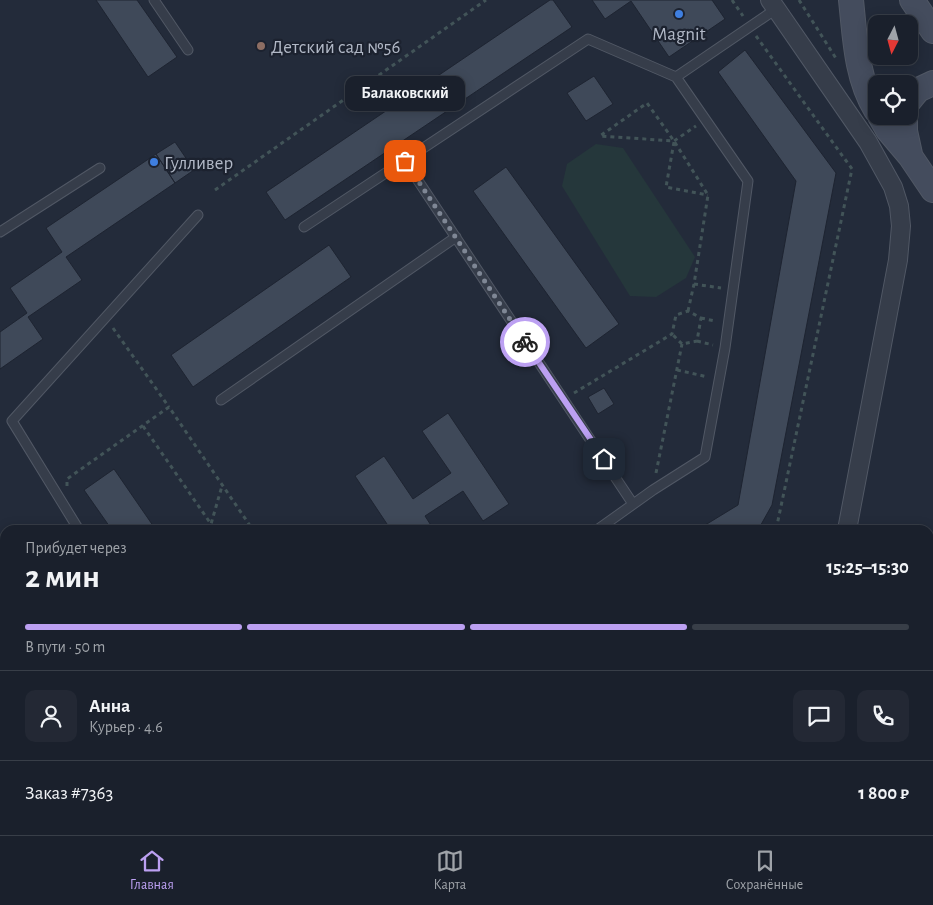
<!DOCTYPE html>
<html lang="ru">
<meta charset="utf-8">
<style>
body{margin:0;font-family:"Alegreya Sans",sans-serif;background:#232834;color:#f1f3f6;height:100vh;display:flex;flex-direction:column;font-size:19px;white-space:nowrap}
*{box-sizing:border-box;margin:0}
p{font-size:16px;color:#9fa3a9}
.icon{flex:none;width:28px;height:28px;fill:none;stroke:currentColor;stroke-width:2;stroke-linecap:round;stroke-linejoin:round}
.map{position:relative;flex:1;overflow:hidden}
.drawer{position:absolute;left:0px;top:525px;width:934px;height:310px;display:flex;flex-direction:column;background:#1a202c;border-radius:15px 15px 0 0;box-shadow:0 2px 12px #0003,0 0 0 1px #383e48}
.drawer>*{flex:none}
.needle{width:32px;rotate:186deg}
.buttons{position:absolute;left:868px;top:15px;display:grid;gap:10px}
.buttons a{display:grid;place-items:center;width:50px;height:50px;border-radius:10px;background:#1a202c;box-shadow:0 2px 12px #0003,0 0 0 1px #383e48;font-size:25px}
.pin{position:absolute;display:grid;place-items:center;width:42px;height:42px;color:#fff;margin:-21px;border-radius:10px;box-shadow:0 2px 8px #0006}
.courier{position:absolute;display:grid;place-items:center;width:50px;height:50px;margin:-25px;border:4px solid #bca0f2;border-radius:50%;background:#fff;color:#222;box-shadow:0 1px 6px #0007}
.bubble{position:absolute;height:35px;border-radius:10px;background:#1a202c;box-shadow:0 2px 12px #0003,0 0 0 1px #383e48;font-size:16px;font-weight:600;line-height:35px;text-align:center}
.summary em{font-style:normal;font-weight:600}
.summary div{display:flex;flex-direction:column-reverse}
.summary{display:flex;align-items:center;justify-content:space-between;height:85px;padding:0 25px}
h1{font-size:32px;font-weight:600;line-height:38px}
.bar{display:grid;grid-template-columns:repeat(4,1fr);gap:8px 5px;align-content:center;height:60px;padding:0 25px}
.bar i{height:6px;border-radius:4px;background:#383e48}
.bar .active{background:#bca0f2}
.bar p{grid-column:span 4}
.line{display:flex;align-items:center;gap:12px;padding:0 25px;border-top:1px solid #383e48}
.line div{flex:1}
.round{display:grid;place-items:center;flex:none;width:52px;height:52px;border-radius:10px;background:#232834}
.tab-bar{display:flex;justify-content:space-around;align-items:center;height:70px;border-top:1px solid #383e48;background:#1a202c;font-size:14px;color:#9fa3a9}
.tab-bar a{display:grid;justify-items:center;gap:2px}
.tab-bar .active{color:#bca0f2}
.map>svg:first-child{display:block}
.green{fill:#25373b}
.building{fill:#3f4959;stroke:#1e2431}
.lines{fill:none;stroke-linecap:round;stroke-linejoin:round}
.lane-casing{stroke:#515865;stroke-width:11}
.street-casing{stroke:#515865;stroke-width:20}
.secondary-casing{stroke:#515865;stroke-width:26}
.path{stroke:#425458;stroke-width:3;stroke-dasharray:4 4;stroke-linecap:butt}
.lane{stroke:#363d4a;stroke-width:9}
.street{stroke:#363d4a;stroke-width:18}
.secondary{stroke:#444c5d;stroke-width:24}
.done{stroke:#7f8795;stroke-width:5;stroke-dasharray:0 9}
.route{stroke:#bca0f2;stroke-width:6}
.shop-dot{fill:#3f7fe0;stroke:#1c222f;stroke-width:2}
.education-dot{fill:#8d6e63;stroke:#1c222f;stroke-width:2}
.labels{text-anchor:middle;stroke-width:4.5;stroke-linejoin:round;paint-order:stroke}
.poi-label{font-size:19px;fill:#b1b8c6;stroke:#1c222f;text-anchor:start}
</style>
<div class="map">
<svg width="933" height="835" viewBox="0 0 933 835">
<rect width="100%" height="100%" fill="#232b3a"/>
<path class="green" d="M596 144 623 148 695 257 686 278 656 297 630 296 562 186 567 164Z"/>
<path class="building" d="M96 0H137L177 57 148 77Z
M550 0H553L572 27 285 220 266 192Z
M592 0H712L725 19 669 57 631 1 605 19Z
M745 50 836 173 772 505 758 530H697L738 505 796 181 718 72Z
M594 76 613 104 586 121 567 93Z
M175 142 194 170 175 183 156 154Z
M156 154 175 183 66 257 82 280 28 317 43 339 0 369V332L27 313 10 288 62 252 46 228Z
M506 167 619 324 586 348 473 191Z
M329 245 351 277 193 387 171 355Z
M604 388 614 404 598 414 588 397Z
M448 413 509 504 483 521 463 491 425 516 434 530H391L355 476 384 456 413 499 451 473 422 431Z
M114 469 156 530H112L84 490Z
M92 830H119L111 835H96Z
M396 830H420L424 835H389Z
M606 830H670L663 835H599Z"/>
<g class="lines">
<defs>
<path id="lane" d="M154 0 188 50
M405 161 633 504
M304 227 588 39 676 77 776 9
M0 232 100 168
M221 400 456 237
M79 530 12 421 198 215
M597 530 653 490 705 457 725 348 748 181 676 77
M0 732 5 740
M64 830 67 835
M174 830 177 835
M286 830 289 835
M145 835 153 830"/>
<path id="street" d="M770 0 868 142 893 187 899 206 901 226 898 260 847 530
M827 830 832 835
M736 835 743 830"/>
<path id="secondary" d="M851 0C855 37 856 77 876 110
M912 0 933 31
M909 101 918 90 933 83
M880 116 888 130 910 156 933 190
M905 116V131L910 154
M929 797 933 776
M921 835 922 830"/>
</defs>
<use href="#lane" class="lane-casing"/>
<use href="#street" class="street-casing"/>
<use href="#secondary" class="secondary-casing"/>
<path class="path" d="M732 0 743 16
M799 0 837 60
M756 36 852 169 776 530
M674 142 666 187 708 195
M215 190 486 0
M694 284 721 288
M688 311 694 284 708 195 674 141 647 103 600 136 674 141 696 126
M701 318 715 321
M113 328 169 407
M697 341 713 345
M677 370 708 377
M574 393 672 334 676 315 688 311 701 318 697 341 682 344 672 334
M143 426 211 524
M656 473 682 344
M67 486V479L169 407 253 530
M215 530 211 524 222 486
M0 823 5 824
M35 830 53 833
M696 835 703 830"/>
<use href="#lane" class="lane"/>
<use href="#street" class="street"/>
<use href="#secondary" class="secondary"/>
</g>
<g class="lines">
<path class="done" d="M405 161 525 342"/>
<path class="route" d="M525 342 604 459"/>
</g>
<g class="shop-dot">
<circle cx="679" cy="14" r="5"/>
<circle cx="154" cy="162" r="5"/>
</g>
<circle class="education-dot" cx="261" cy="46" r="5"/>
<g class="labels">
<g class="poi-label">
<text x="679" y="40" text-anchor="middle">Magnit</text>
<text x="271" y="53">Детский сад №56</text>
<text x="164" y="169">Гулливер</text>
</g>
</g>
</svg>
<div class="buttons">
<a><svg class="needle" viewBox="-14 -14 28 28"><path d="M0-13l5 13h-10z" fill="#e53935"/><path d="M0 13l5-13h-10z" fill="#9fa3a9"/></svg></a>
<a><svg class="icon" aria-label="locate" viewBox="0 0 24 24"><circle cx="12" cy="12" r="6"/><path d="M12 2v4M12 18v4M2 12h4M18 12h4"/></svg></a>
</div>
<div class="pin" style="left:405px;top:161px;background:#ea580c"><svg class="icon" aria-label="bag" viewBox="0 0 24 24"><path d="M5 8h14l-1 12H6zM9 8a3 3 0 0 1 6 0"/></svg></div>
<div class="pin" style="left:604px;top:459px;background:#1f2937"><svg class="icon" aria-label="home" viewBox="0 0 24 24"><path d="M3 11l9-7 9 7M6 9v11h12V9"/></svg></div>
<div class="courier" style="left:525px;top:342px"><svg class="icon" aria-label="bike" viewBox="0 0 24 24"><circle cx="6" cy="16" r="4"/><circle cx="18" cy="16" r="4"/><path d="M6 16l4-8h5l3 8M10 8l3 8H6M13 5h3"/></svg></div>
<div class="bubble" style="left:345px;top:76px;width:120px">Балаковский</div>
<section class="drawer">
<div class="summary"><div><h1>2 мин</h1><p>Прибудет через</p></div><em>15:25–15:30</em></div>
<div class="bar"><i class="active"></i><i class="active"></i><i class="active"></i><i></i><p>В пути · 50 m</p></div>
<div class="line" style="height:90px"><a class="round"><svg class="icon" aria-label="person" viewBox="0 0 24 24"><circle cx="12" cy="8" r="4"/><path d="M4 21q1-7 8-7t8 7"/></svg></a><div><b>Анна</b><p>Курьер · 4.6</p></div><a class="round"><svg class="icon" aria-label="chat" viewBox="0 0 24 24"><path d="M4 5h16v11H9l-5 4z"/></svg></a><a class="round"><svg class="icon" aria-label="phone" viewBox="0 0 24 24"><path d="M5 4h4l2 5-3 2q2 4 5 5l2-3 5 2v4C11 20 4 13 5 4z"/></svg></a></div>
<div class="line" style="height:65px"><div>Заказ #7363</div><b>1 800 ₽</b></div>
</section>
</div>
<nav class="tab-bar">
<a class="active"><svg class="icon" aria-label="home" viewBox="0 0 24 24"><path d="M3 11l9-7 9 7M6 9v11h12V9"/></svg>Главная</a>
<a><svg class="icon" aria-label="map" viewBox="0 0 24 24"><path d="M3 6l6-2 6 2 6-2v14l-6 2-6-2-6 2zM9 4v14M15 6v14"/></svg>Карта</a>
<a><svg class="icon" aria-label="saved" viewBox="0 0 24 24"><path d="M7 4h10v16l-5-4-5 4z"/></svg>Сохранённые</a>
</nav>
